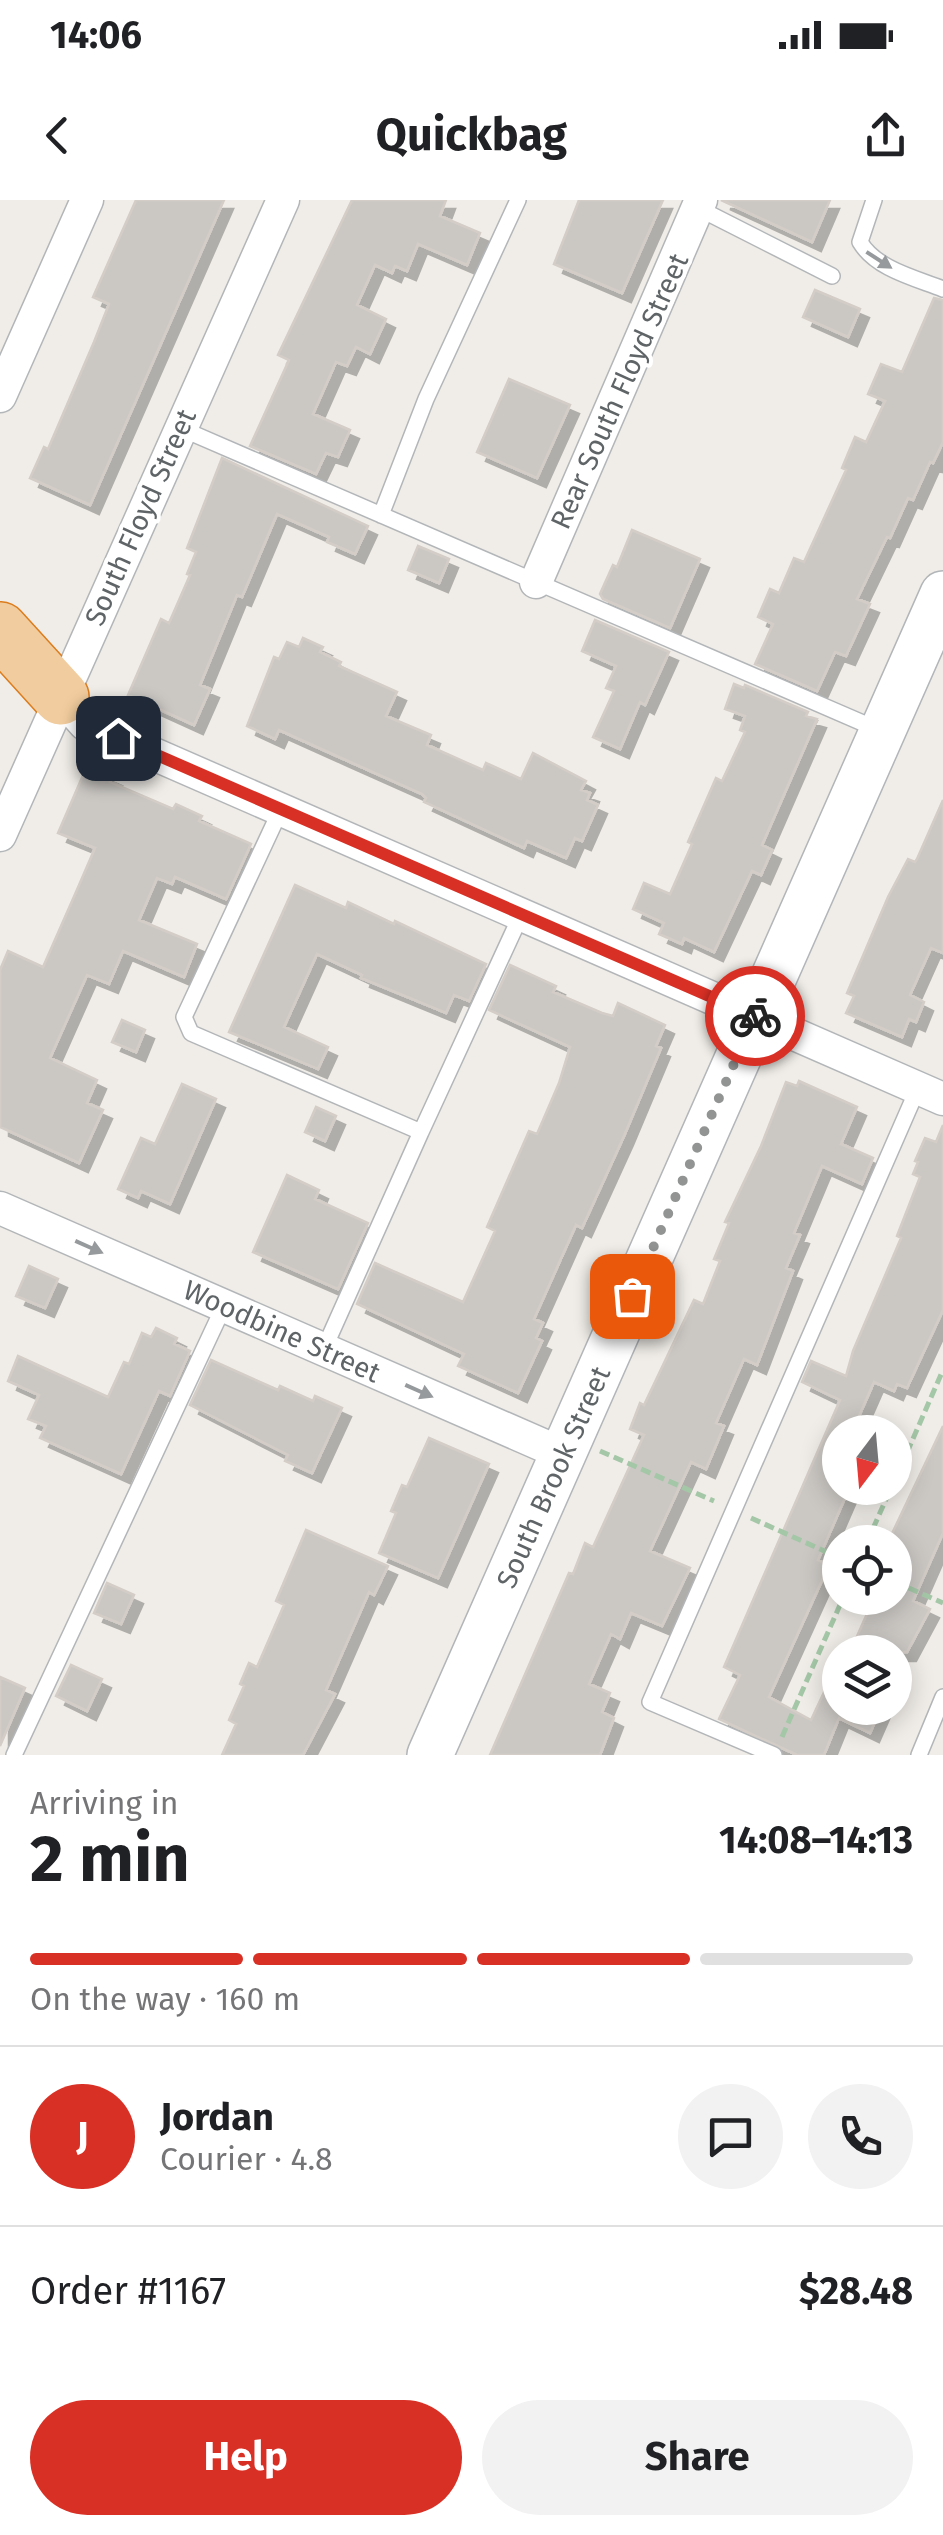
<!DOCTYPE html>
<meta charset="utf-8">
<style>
body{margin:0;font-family:"Fira Sans",sans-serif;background:#f2f2f2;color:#202124;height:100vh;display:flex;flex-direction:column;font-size:38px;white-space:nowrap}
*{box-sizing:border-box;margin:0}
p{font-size:32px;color:#757577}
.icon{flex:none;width:55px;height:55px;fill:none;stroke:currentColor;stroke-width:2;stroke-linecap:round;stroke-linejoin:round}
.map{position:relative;height:1555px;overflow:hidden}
.drawer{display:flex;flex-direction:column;background:#fff;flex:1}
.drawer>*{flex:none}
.needle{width:65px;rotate:196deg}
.fabs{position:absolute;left:822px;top:1215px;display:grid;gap:20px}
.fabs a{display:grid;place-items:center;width:90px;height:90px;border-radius:50%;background:#fff;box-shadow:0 5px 25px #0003;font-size:50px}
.pin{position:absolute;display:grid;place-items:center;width:85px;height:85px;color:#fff;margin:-42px;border-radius:20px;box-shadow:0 5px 15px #0006}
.courier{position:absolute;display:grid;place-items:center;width:100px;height:100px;margin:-50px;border:8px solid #d93025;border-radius:50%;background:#fff;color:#222;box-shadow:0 2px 12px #0007}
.summary em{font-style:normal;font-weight:700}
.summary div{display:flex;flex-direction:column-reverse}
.summary{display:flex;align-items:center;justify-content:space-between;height:170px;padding:0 30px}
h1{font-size:65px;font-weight:700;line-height:75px}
.bar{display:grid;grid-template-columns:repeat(4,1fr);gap:15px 10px;align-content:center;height:120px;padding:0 30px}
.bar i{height:12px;border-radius:8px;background:#e0e0e0}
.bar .active{background:#d93025}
.bar p{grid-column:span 4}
.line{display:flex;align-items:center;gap:25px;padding:0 30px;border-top:2px solid #e0e0e0}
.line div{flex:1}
.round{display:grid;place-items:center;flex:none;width:105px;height:105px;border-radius:52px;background:#f2f2f2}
.primary-button{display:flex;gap:20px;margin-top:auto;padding:20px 30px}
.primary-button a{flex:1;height:115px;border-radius:60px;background:#d93025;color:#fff;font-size:40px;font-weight:700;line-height:115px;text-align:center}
.primary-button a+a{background:#f2f2f2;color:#202124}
.status{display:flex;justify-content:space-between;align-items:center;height:70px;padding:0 50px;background:#fff;direction:ltr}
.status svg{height:28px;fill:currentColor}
header{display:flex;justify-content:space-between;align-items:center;height:130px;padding:0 30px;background:#fff;font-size:45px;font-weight:700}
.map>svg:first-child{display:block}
.building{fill:#cbc8c4;stroke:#d4cdc7;stroke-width:2.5;filter:url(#shadow)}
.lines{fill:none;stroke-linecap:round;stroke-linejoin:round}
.lane-casing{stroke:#b3b6b8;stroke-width:18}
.street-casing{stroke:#b3b6b8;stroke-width:35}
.secondary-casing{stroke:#b2b6b9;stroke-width:48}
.highway-casing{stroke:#dc7c1c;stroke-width:58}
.path{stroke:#a4c7a7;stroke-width:5;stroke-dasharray:10 5;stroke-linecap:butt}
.lane{stroke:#fff;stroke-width:15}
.street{stroke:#fff;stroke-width:32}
.secondary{stroke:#fff;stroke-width:45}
.highway{stroke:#f1cc9e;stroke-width:55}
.oneway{fill:#979a9c}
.done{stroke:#929494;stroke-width:10;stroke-dasharray:0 18}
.route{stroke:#d93025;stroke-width:12}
.labels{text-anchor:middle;stroke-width:8;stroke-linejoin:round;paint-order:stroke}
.street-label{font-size:28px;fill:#5f6466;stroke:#fff}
</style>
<div class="status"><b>14:06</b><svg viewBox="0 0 49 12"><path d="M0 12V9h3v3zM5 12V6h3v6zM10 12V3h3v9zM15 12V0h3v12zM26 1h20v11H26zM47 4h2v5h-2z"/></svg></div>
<header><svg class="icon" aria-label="back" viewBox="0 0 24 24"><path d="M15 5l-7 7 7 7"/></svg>Quickbag<svg class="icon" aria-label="share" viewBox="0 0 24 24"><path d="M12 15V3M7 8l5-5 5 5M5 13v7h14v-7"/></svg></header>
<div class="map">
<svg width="943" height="1555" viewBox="0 0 943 1555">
<defs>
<filter id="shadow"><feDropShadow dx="9" dy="9" stdDeviation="0" flood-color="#0004"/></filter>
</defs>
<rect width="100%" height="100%" fill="#f0ede8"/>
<path class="building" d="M136 0H224L90 305 30 278 44 247 48 249 94 142 109 104 93 97Z
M352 0H446L440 16 480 33 467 65 418 44 407 71 395 66 392 73 375 65 357 105 386 119 370 154 356 147 347 166 336 162 313 214 350 230 338 257 326 253 316 274 250 246 289 160 278 155Z
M579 0H663L622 93 554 64Z
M721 0H830L812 42Z
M815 90 860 109 848 137 803 117Z
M934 98 943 100V242L933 263 930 262 913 300 908 298 890 338 887 337 857 399 870 404 846 456 835 452 817 491 755 464 773 424 758 417 770 389 779 393 794 358 804 362 846 270 842 268 855 237 866 242 885 201 868 194 881 164 902 172Z
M509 179 570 205 537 278 477 252Z
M222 258 368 326 355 354 327 342 329 337 277 314 242 397 237 395 200 485 210 489 194 525 128 495 161 419 169 423 190 375 187 374 196 352 187 348Z
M632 330 700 359 670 428 603 399 600 394 613 365 617 367Z
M418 346 449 359 439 383 408 370Z
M595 420 669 452 645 505 640 502 620 549 593 537 614 491 606 488 616 466 582 451Z
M303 438 323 447 320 452 341 462 339 466 397 492 386 516 431 535 427 545 483 570 486 563 521 579 533 553 586 581 581 590 590 593 587 600 598 605 582 641 575 638 566 658 527 641 524 648 424 602 426 598 422 594 339 557 279 530 275 539 247 526 274 457 279 459 287 442 299 447Z
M734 484 744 488 745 485 808 512 806 516 817 519 762 645 772 650 761 675 752 671 714 752 684 738 682 744 659 734 664 723 633 709 644 683 670 694 692 644 688 642 716 578 722 581 745 532 740 530 745 516 725 509Z
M87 566 113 577 110 582 173 609 176 604 202 616 199 621 251 644 226 699 175 677 172 684 157 678 139 720 197 744 184 777 123 751 109 784 87 775 50 858 97 880 87 903 103 910 79 963 0 927V770L8 751 43 767 76 692 95 648 58 633Z
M943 600V753L931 748 910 795 924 802 916 822 909 819 902 837 846 813 854 796 847 793 888 697 908 659 915 662 917 659Z
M295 685 346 708 348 702 394 724 395 721 486 764 469 801 454 795 446 813 361 778 362 775 317 754 284 827 328 847 318 869 229 832Z
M510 765 556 786 553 792 602 813 613 816 618 803 665 825 656 846 661 848 624 936 582 1028 576 1025 534 1119 543 1123 536 1138 542 1141 518 1193 458 1166 464 1154 357 1104 375 1063 463 1102 495 1031 487 1027 529 931 537 934 559 883 570 847 489 810Z
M122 820 145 830 136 852 112 842Z
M799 881 857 907 841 944 873 958 862 984 822 966 794 1033 800 1035 786 1068 793 1071 757 1165 744 1159 716 1223 724 1226 706 1269 691 1262 650 1351 690 1368 662 1426 631 1413 620 1439 611 1434 589 1484 610 1493 602 1512 614 1518 600 1555H490L569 1373 573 1374 585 1343 593 1347 644 1235 630 1229 640 1203 644 1205 694 1100 703 1104 720 1061 714 1059 729 1023 725 1022 761 946 786 882 797 886Z
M182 884 216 899 170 1004 141 991 138 998 118 989 141 938 155 944Z
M316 907 336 916 325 941 305 932Z
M943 925V1110L907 1188 897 1184 894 1191 874 1182 852 1232H840V1288L848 1291 818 1360 829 1365 769 1497 811 1520 840 1458V1508H881L870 1533 839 1518 824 1555H797L719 1519 740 1475 724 1467 840 1200 802 1182 811 1161 846 1176 853 1151 901 1038 897 1036 920 977 913 974 918 962 915 961 925 938 936 942Z
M287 975 319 990 315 999 368 1023 338 1089 253 1052Z
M29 1066 58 1079 45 1108 16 1096Z
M156 1128 177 1138 174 1144 190 1151 170 1196 159 1191 121 1274 40 1238 46 1226 28 1219 39 1195 8 1181 18 1156 108 1197 124 1162 129 1164 142 1133 151 1137Z
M211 1160 278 1190 280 1186 313 1201 315 1196 342 1208 312 1273 285 1261 288 1255 190 1205Z
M943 1226V1333L913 1401 930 1409 907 1452H850L874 1398H895V1342H888Z
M429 1238 489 1264 438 1378 379 1353 396 1313 391 1311 402 1285 407 1287Z
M306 1330 388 1366 374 1395 369 1392 326 1490 335 1494 303 1555H222L236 1524 229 1520 244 1486 240 1484 249 1463 257 1467 284 1405 276 1401Z
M107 1383 134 1395 121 1424 94 1413Z
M71 1465 102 1479 87 1511 56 1496Z
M0 1477 25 1488 0 1546Z"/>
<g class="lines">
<defs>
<path id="lane" d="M874 0 860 42C876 69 915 78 943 89
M698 8 832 76
M180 228 879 530
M381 315 426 199 518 0
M281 609 184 817 191 833 421 932 521 715
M324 1149 421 932
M14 1555 224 1106
M774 1555 650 1502 918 888
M919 1555 943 1497"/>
<path id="street" d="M0 196 87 0
M536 382 701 0
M61 497 85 524 943 899
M0 635 283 0
M0 1008 563 1254"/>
<path id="secondary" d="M430 1555 943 394"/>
<path id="highway" d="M0 430 61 497"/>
</defs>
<use href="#lane" class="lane-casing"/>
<use href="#street" class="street-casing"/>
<use href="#secondary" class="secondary-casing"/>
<use href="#highway" class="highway-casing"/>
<path class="path" d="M600 1251 714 1301
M895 1280 943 1170
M751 1318 840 1358
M867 1342 891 1288
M895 1382 943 1403
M782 1537 843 1398"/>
<use href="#lane" class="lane"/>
<use href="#street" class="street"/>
<use href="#secondary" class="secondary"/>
<use href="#highway" class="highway"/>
</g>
<defs><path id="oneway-solid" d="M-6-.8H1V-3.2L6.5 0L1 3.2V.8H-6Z" transform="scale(2.5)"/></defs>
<g class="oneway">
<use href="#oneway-solid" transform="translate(879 60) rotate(33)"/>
<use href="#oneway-solid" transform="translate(89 1047) rotate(24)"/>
<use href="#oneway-solid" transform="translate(419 1191) rotate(24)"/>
</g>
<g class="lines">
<path class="done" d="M632 1096 755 816"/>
<path class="route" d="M118 538 755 816"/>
</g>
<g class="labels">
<g class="street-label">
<text transform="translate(619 191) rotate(-66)" y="10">Rear South Floyd Street</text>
<text transform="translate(140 317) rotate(-66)" y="10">South Floyd Street</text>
<text transform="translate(282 1131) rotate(24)" y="10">Woodbine Street</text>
<text transform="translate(553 1277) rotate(-66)" y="10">South Brook Street</text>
</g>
</g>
</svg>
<div class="fabs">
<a><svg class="needle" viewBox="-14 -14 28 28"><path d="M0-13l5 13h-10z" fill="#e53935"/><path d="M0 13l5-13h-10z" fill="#757577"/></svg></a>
<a><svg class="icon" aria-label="locate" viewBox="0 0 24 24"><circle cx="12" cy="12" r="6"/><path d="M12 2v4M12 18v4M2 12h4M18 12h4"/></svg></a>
<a><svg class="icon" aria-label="layers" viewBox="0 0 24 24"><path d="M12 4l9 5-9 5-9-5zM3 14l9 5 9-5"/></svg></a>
</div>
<div class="pin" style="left:632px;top:1096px;background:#ea580c"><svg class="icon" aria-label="bag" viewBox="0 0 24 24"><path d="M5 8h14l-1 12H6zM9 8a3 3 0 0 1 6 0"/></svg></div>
<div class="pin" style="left:118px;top:538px;background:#1f2937"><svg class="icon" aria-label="home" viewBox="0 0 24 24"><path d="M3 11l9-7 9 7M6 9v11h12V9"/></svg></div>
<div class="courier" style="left:755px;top:816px"><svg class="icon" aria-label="bike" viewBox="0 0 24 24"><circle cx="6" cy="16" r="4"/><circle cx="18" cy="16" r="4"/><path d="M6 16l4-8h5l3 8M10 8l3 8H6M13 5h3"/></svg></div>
</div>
<section class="drawer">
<div class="summary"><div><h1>2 min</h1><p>Arriving in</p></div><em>14:08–14:13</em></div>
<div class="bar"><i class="active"></i><i class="active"></i><i class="active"></i><i></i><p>On the way · 160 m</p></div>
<div class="line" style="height:180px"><b class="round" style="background:#d93025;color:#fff">J</b><div><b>Jordan</b><p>Courier · 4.8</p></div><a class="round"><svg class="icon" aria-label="chat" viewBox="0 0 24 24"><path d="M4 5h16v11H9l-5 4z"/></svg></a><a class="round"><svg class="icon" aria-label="phone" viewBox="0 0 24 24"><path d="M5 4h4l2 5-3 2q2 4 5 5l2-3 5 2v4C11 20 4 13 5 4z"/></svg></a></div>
<div class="line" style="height:130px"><div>Order #1167</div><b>$28.48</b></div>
<div class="primary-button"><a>Help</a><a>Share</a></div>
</section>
